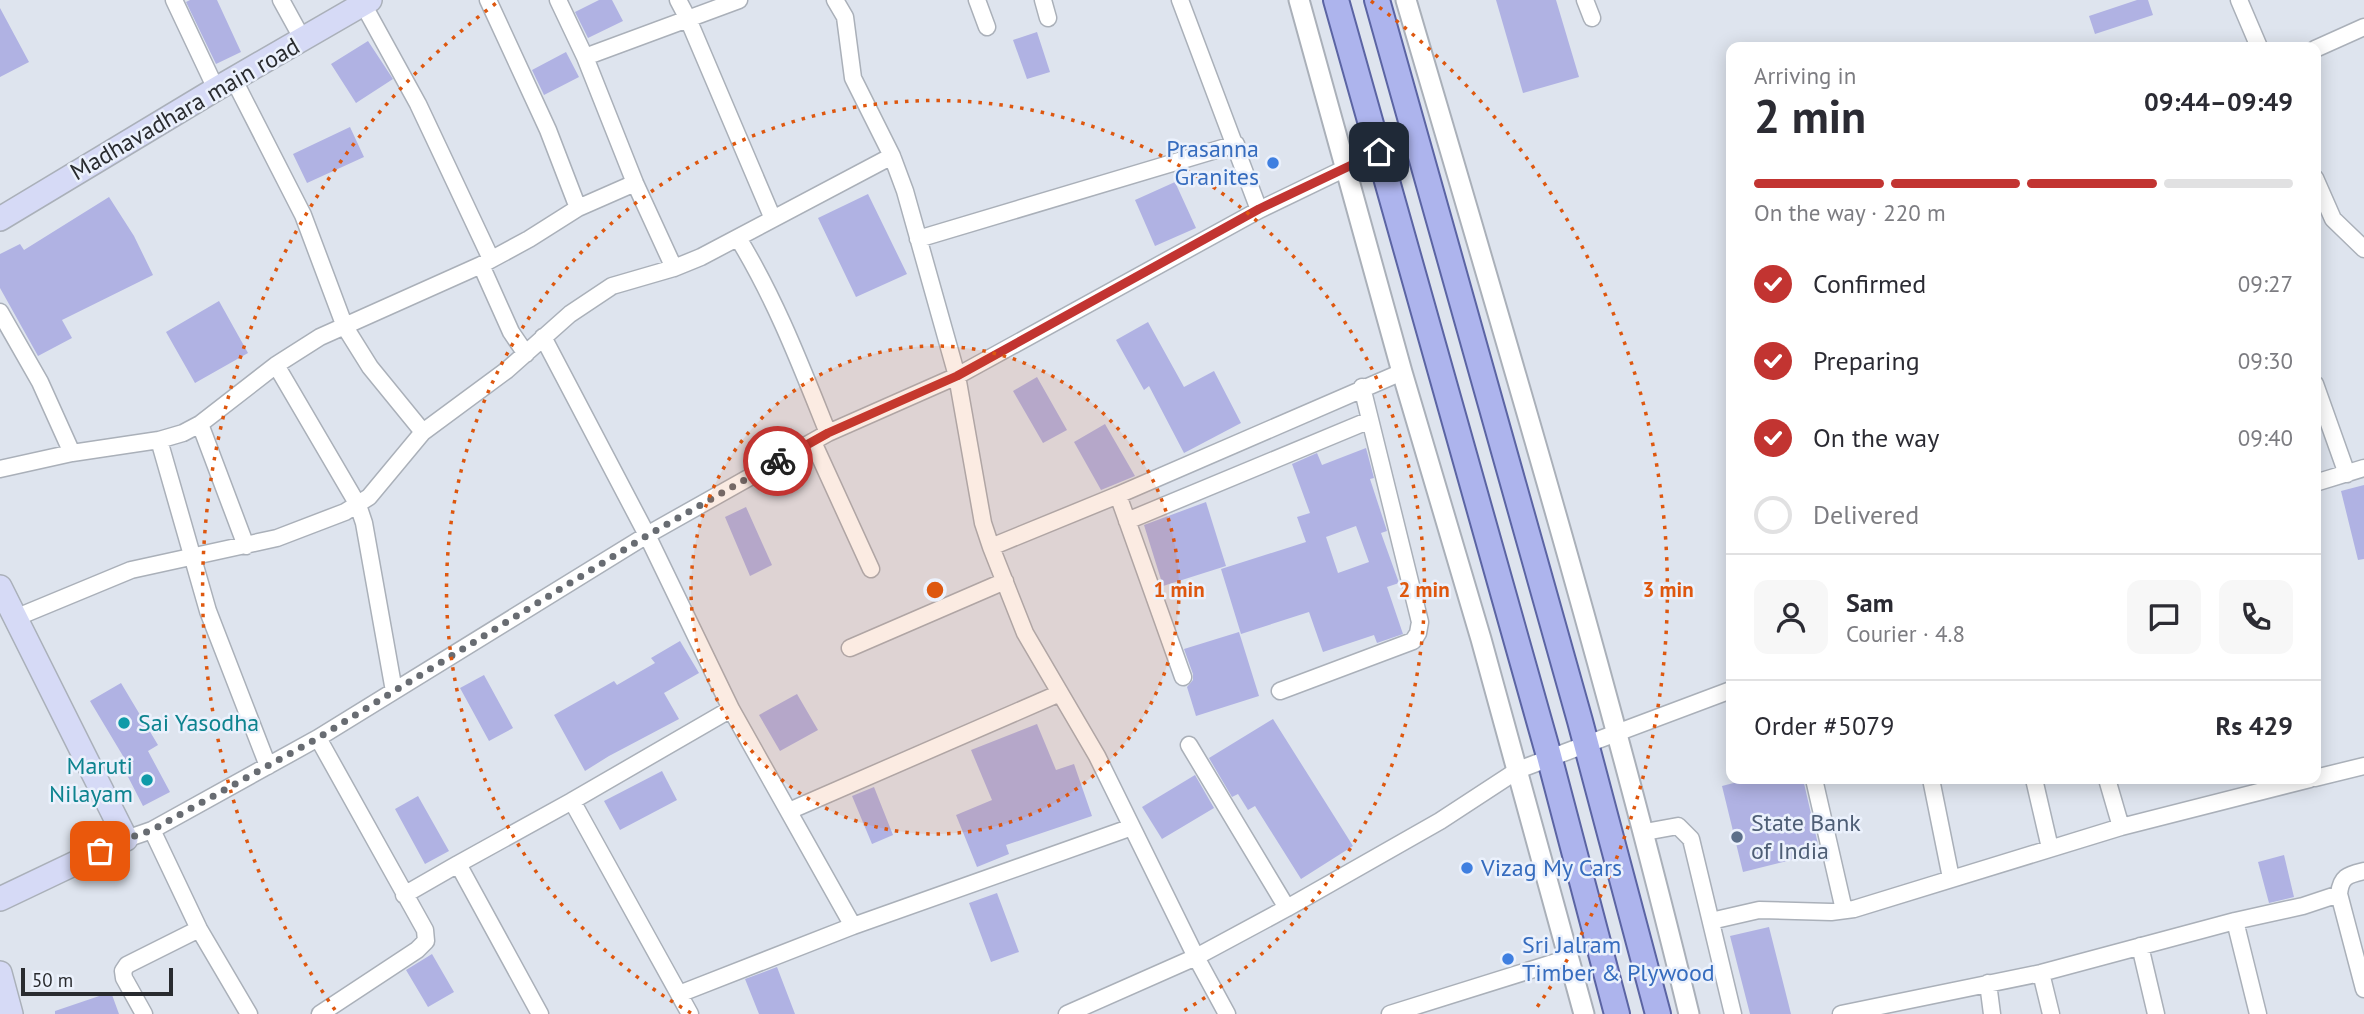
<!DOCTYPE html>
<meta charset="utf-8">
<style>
body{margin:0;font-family:"PT Sans",sans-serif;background:#f7f7f7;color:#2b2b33;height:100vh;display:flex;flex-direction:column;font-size:26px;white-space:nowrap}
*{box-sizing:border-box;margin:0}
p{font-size:23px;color:#7c7c81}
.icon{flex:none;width:38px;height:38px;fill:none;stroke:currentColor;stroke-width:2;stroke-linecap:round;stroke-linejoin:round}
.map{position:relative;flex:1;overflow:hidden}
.side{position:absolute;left:1726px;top:42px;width:595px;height:742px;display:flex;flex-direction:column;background:#fff;border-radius:14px;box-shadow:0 4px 18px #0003}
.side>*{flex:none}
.scale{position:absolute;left:21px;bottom:18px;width:152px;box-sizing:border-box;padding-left:7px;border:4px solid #292b2f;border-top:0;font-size:19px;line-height:24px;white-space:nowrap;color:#292b2f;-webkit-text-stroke:5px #ebf1fc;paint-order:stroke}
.pin{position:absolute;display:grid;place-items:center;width:60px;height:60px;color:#fff;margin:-30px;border-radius:14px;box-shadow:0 4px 10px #0006}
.courier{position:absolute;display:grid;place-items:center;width:70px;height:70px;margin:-35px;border:5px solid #c23431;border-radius:50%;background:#fff;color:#222;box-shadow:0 2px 9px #0007}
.head em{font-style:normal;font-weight:800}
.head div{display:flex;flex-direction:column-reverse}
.head{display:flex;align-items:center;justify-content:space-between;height:119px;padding:0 28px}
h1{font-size:46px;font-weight:800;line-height:52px}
.bar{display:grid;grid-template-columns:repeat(4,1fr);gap:10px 7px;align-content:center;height:84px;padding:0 28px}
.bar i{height:9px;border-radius:5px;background:#e1e1e2}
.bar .current{background:#c23431}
.bar p{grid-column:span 4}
.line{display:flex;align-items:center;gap:18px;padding:0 28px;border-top:2px solid #e1e1e2}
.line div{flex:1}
.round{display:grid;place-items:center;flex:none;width:74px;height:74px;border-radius:14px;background:#f7f7f7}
ol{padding:0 28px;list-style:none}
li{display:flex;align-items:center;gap:21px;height:77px}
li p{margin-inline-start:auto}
li .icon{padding:7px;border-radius:50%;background:#c23431;color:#fff;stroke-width:4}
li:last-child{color:#7c7c81}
li i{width:38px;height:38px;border:4px solid #e1e1e2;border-radius:50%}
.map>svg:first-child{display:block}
.building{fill:#b0b2e3;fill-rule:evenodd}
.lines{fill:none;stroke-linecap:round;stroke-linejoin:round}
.minor-casing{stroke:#aab0b9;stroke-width:19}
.tertiary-casing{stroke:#aab0b9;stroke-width:23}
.secondary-casing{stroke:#aab0b9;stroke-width:26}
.primary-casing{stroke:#5b64a3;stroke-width:28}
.minor{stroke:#fff;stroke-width:16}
.tertiary{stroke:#fff;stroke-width:19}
.secondary{stroke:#d6daf6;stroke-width:23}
.primary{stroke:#adb4ed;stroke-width:24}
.done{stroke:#686c72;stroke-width:7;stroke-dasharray:0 12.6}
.route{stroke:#c23431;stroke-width:9}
.ring{fill:none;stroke:#de570e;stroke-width:3.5;stroke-dasharray:3.5 7}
.shop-dot{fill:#3f7fe0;stroke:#ebf1fc;stroke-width:2.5}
.culture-dot{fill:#0f9aa8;stroke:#ebf1fc;stroke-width:2.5}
.service-dot{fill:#5c6f8a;stroke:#ebf1fc;stroke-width:2.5}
.labels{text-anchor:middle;stroke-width:5;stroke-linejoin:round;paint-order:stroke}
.street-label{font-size:24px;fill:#292b2f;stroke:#ebf1fc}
.shop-label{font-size:24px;fill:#366cbe;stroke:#ebf1fc;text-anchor:start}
.culture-label{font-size:24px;fill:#0d838f;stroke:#ebf1fc;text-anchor:start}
.service-label{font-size:24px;fill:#4e5e75;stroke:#ebf1fc;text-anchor:start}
.centre{fill:#de570e;stroke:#ebf1fc;stroke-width:3.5}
.ring-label{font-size:21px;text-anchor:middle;font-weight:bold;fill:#de570e;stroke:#ebf1fc;stroke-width:5;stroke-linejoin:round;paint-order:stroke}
</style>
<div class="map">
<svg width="2364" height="1014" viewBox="0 0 2364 1014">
<rect width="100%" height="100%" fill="#dee4ee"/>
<path class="building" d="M190 0H217L241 52 216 64 186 2Z
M599 0H612L623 21 588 38 575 12Z
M1496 0H1556L1579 77 1523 93Z
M2137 0H2148L2153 15 2095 34 2089 16Z
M0 8 29 62 0 77Z
M1037 32 1050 72 1027 79 1013 40Z
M368 41 393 79 356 103 331 64Z
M566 52 579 77 544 95 532 70Z
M350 127 364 157 307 183 293 154Z
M1175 182 1196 228 1155 246 1135 200Z
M868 194 907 274 856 297 818 218Z
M109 197 134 236 153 275 62 320 72 338 38 356 0 288V254L20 244 24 250Z
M219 301 248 353 195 383 166 332Z
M1148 322 1184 387 1214 371 1241 423 1184 453 1149 386 1144 390 1116 340Z
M1037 377 1067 430 1043 443 1013 391Z
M1105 424 1135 476 1101 490 1074 442Z
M1366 448 1374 478 1370 479 1387 531 1381 533 1399 583 1387 587 1403 634 1377 643 1374 635 1323 652 1309 612 1241 634 1221 569 1306 542 1297 517 1310 513 1292 464 1317 453 1322 465ZM1356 526 1369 562 1338 573 1326 537Z
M2364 485V559L2358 560 2341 491Z
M1206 502 1226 566 1163 586 1144 525Z
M746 507 772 565 750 576 725 517Z
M1239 632 1259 696 1196 716 1187 687 1193 680V674L1184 649Z
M680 641 699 673 664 693 679 719 609 756 585 771 554 715 614 681 617 685 655 663 651 658Z
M484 675 513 728 489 741 460 688Z
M121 683 158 745 148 751 170 792 143 806 124 769 129 766 90 701Z
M797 694 818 730 780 751 759 715Z
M1273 719 1353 846 1301 879 1255 806 1248 810 1238 794 1232 797 1209 758Z
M1037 724 1056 770 1074 764 1092 816 1006 845 1009 854 977 867 956 815 992 800 971 750Z
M662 771 677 800 620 830 604 801Z
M1195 775 1214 808 1162 839 1142 807Z
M1749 779H1803L1820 853 1743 872 1722 786Z
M874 787 893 835 872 844 852 796Z
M418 796 449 851 425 864 395 809Z
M2284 855 2294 897 2269 903 2258 862Z
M997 893 1019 952 991 962 969 903Z
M1769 927 1791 1014H1750L1730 936Z
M432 954 454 992 428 1007 406 970Z
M777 967 795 1014H759L745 979Z
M111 992 119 1014H55V1011Z"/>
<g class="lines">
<defs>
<path id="minor" d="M174 0 216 89
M281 0 303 40
M488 0 548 130 578 208
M558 0 585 57 635 183 674 268
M678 0 688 19 773 219
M835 0 845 17 853 78 892 156 905 191 957 376 983 523 991 547 1025 633 1097 756 1196 957 1227 1014
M977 0 987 27
M1043 0 1048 18
M1180 0 1259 210
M1585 0 1592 18
M2239 0 2259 47
M363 4 418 104 491 259
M2315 49 2364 27
M585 57 739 0
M234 80 303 215 345 327 370 367 423 432
M2315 178 2333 219 2364 249
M738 238C776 300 801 366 828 433
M918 239 1236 144
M481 265 511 332 526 354
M0 312 40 382 72 453
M543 337 647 535 731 709 853 926 1132 827
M276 365 358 505 364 523 394 691
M2315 384 2347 474
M200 424 246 546
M159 440 208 611 268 766
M813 442 871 569
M0 469 72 453 159 440 183 433 200 424 276 365 320 337 481 265 529 239 578 208 635 183
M2315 483 2364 468
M1127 521 1370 420
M991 547 1118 495
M15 618 131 570 277 538 345 512 369 497 423 432 507 370 570 314 612 286 674 268 701 257 892 156
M850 648 1005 581
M1183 677 1118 495 1402 372
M1280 691 1413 641 1418 633 1420 622 1362 387
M318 738 425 930 426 941 417 950 320 1014
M1189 745 1287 908
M2315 778 2364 766
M1814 779 1844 910
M1931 779 1951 878
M2034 779 2050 848
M2107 779 2121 827 2310 779
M572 801 731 709
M789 811 1060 693
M152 830 199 929 249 1014
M1645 832 1678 826 1691 839 1733 1014
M126 839 152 830 318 738 647 535 828 433 957 376 1259 210 1379 152
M2339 894 2364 989
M404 895 458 864
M1711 921 1759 910 1831 912 1854 909 2121 827
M2235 921 2258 1014
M2140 946 2156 1014
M2041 973 2051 1014
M1988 983 1992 1014
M679 994 853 926
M144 1014 124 978 123 971 127 965 199 929
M540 1014 458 864 572 801 690 1014
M1067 1014 1196 957 1287 908 1440 821 1518 770 1731 690
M1390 1014 1569 958
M1841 1014 2041 973 2235 921 2303 906 2339 894C2341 876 2348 875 2364 871"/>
<path id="tertiary" d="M1299 0 1402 372 1481 639 1584 1014
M1406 0C1505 337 1606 673 1689 1014"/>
<path id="secondary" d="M0 219 216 89 370 0
M0 587 126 839 0 899
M0 973 11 1014"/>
<path id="primary" d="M1336 0 1549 756 1617 1014
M1377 0 1580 721 1658 1014"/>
</defs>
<use href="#minor" class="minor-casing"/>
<use href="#tertiary" class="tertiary-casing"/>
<use href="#secondary" class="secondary-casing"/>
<use href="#primary" class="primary-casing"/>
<use href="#minor" class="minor"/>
<use href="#tertiary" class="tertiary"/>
<use href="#secondary" class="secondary"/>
<use href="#primary" class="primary"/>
</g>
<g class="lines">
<path class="done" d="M100 851 126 839 152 830 318 738 648 535 778 461"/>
<path class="route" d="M778 461 828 433 957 376 1259 209 1379 152"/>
</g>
<circle cx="935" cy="590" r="244" fill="#de570e" fill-opacity=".12"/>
<g class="ring">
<circle cx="935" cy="590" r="244"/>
<path d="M691 1013A489 489 0 1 1 1180 1013"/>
<path d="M335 1010A733 733 0 0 1 499 1M1371 1A733 733 0 0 1 1535 1010"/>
</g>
<g class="shop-dot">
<circle cx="1273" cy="163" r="7"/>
<circle cx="1467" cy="868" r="7"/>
<circle cx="1508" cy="959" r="7"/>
</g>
<g class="culture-dot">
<circle cx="124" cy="723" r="7"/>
<circle cx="147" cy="780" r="7"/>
</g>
<circle class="service-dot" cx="1737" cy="837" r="7"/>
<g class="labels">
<g class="street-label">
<text transform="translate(185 109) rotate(-30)" y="8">Madhavadhara main road</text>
</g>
<g class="shop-label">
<text x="1259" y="157" text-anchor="end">Prasanna<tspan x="1259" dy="28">Granites</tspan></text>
<text x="1481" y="876">Vizag My Cars</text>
<text x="1522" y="953">Sri Jalram<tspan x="1522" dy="28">Timber &amp; Plywood</tspan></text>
</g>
<g class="culture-label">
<text x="138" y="731">Sai Yasodha</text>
<text x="133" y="774" text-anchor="end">Maruti<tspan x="133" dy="28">Nilayam</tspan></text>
</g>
<g class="service-label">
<text x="1751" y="831">State Bank<tspan x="1751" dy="28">of India</tspan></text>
</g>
</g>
<circle cx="935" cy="590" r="10" class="centre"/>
<g class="ring-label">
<text x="1179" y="597">1 min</text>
<text x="1424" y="597">2 min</text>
<text x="1668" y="597">3 min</text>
</g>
</svg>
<div class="scale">50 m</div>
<div class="pin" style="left:100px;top:851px;background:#ea580c"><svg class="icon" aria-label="bag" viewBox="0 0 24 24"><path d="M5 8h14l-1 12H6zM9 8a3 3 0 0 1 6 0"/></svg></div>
<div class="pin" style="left:1379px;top:152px;background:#1f2937"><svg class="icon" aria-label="home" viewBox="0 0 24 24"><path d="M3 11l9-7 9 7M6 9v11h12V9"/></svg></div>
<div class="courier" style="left:778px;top:461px"><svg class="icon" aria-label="bike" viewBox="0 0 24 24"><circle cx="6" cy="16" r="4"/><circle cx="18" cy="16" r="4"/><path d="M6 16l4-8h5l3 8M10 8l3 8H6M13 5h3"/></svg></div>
<section class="side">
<div class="head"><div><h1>2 min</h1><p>Arriving in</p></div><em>09:44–09:49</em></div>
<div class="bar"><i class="current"></i><i class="current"></i><i class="current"></i><i></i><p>On the way · 220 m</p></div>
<ol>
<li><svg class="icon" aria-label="check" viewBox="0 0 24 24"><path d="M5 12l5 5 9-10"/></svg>Confirmed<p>09:27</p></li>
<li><svg class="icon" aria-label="check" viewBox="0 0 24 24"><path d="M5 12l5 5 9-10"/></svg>Preparing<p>09:30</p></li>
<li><svg class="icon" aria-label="check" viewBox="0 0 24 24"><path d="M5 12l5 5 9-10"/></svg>On the way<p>09:40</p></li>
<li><i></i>Delivered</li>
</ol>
<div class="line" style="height:126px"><a class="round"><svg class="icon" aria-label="person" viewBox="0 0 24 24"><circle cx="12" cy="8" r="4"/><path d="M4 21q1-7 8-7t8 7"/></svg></a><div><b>Sam</b><p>Courier · 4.8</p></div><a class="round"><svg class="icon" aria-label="chat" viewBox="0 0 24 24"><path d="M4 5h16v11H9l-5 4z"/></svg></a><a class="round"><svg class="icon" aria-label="phone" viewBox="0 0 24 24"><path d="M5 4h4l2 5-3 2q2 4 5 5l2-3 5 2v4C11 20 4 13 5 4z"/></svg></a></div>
<div class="line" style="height:91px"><div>Order #5079</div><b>Rs 429</b></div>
</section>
</div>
